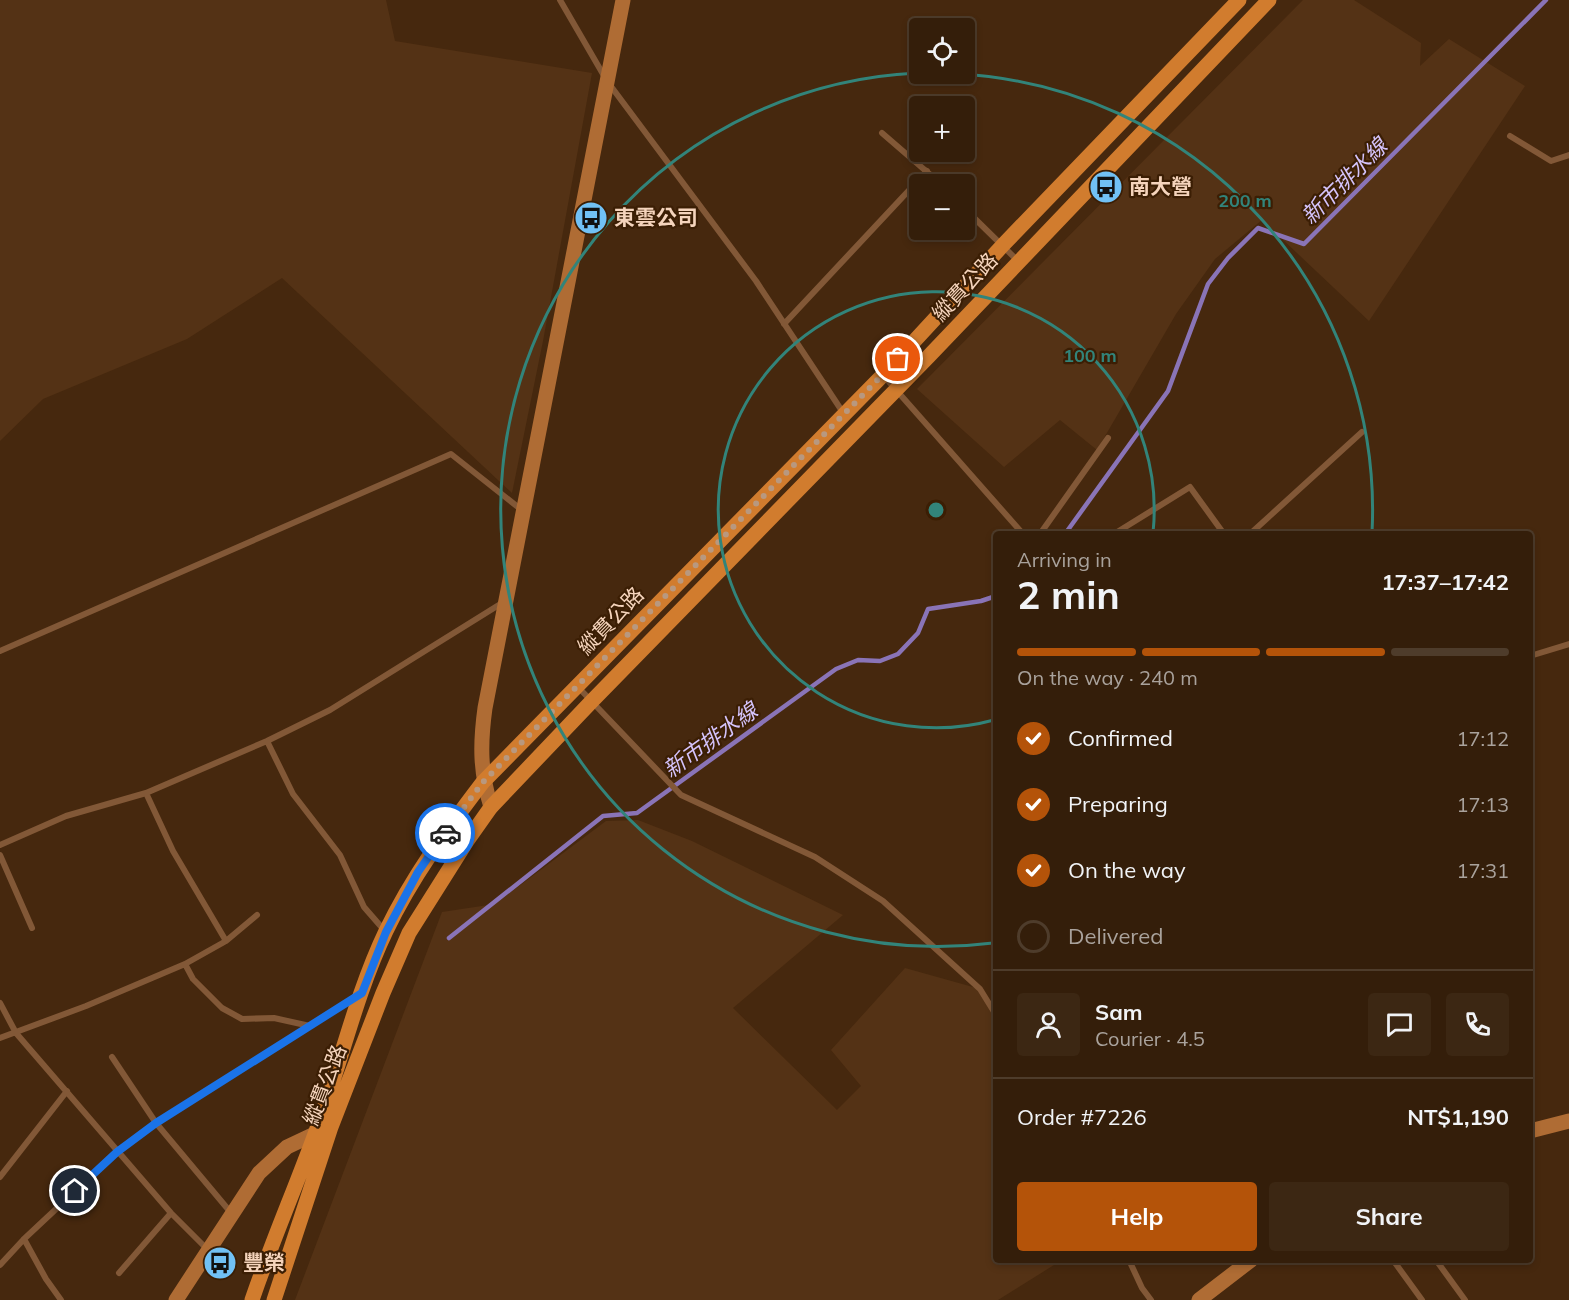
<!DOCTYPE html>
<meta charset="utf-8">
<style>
body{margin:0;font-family:Mulish,"Noto Sans TC",sans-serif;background:#3c2713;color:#f1f3f6;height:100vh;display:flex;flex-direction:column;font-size:22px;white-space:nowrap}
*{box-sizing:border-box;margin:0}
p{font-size:20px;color:#a9a29c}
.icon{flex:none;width:33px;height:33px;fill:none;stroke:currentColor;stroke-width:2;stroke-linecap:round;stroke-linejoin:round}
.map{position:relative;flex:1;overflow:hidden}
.details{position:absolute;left:993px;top:531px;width:540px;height:732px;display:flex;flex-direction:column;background:#341e0a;border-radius:6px;box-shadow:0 3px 9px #0003,0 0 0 2px #4e3c2b}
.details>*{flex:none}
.buttons{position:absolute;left:909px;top:18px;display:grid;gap:12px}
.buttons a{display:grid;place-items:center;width:66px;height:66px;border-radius:6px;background:#341e0a;box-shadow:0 3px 9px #0003,0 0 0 2px #4e3c2b;font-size:30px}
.pin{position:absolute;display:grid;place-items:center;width:51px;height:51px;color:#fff;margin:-26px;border:3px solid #fff;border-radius:50%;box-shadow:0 2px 6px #0007}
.courier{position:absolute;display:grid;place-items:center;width:60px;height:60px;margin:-30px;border:4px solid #1a73e8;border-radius:50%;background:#fff;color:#222;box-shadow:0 2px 8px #0007}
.headline em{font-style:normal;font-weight:700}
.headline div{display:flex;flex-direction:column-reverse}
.headline{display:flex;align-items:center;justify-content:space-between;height:102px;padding:0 24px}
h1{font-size:39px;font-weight:700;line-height:45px}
.bar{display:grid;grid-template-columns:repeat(4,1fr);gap:9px 6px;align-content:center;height:72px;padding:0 24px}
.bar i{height:8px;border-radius:4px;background:#4e3c2b}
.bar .active{background:#b45309}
.bar p{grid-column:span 4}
.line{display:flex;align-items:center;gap:15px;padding:0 24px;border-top:2px solid #4e3c2b}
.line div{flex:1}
.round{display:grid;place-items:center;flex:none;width:63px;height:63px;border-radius:6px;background:#3c2713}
ol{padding:0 24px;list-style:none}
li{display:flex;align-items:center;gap:18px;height:66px}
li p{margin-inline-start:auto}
li .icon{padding:6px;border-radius:50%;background:#b45309;color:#fff;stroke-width:4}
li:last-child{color:#a9a29c}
li i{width:33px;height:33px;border:3px solid #4e3c2b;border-radius:50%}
.action{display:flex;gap:12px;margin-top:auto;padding:12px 24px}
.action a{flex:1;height:69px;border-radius:6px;background:#b45309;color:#fff;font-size:24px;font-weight:700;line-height:69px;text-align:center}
.action a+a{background:#3c2713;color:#f1f3f6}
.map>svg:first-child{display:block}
.built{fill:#543215}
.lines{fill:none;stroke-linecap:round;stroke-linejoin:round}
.stream{stroke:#8a74b7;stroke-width:4.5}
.lane{stroke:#825837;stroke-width:6}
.secondary{stroke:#af6c34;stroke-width:15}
.primary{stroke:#d17c2e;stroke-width:15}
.done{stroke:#b8987f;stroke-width:6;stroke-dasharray:0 10.8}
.route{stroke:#1a73e8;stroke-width:8}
.ring{fill:none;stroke:#32847a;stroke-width:3}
.labels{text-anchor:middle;stroke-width:4.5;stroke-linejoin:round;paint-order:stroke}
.poi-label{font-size:21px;font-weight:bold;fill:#f5d4bc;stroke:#3b1e04;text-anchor:start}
.street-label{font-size:21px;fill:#f5d4bc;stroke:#3b1e04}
.water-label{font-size:22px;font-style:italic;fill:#d4c3fb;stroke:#3b1e04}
.centre{fill:#32847a;stroke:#3b1e04;stroke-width:3}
.ring-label{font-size:18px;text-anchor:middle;font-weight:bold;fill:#32847a;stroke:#3b1e04;stroke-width:4.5;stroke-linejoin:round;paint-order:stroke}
</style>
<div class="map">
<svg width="1569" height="1300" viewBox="0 0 1569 1300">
<rect width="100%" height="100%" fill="#46280e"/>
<path class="built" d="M0 0H386L395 41 592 73 543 341 512 493 282 278 187 339 43 399 0 441Z
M1303 0H1354L1421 43 1420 66 1449 39 1525 86 1369 321 1262 220 1215 259 1176 314 1097 450 1060 420 1004 467 917 389Z
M638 820 692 841 843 915 733 1008 837 1110 861 1086 831 1050 905 968 980 989 996 1015V1260H1062L998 1300H295L442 912 495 904 606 821Z"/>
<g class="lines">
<path class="stream" d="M1065 534 1168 391 1208 284 1228 258 1258 228 1304 244 1546 0
M449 938 603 816 637 813 836 669 858 660 880 661 898 654 918 633 928 609 981 601 996 596"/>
<path class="lane" d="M560 0 607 81 756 281 844 414
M882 133 941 184
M1510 136 1551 161 1569 155
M964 208 1018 261
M784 324 927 171
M883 375 1023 534
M1040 534 1108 438
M1114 534 1190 487 1224 534
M1250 534 1362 432
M0 651 451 454 523 511
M1530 656 1569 644
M578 687 681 795 815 857 883 901 980 989 996 1015
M267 741 293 794 340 855 364 907 384 930
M146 793 173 851 226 941
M0 845 66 816 146 793 267 741 330 710 502 603
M0 855 32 928
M185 964 193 979 222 1008 242 1019 274 1018 310 1026
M0 1003 16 1033 171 1213 208 1250
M0 1038 86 1006 185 964 226 941 257 915
M112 1057 156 1123 232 1214
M0 1177 67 1091
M24 1239 46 1279 61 1300
M1129 1260 1142 1288 1151 1300
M1393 1260 1422 1300
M1436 1260 1465 1300
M0 1265 24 1239 117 1152 156 1123 357 996
M119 1273 171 1213"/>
<path class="secondary" d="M491 807C480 772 480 744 485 708L623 0
M1530 1131 1569 1121
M176 1300 259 1173 287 1147 323 1130
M1199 1300 1251 1260"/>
<path class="primary" d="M252 1300C271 1244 295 1189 315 1134 340 1067 355 996 386 931 412 877 447 829 483 782L883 375 1003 245 1239 0
M274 1300 331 1127 383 993 409 933 467 841 491 807 592 701 929 356 1269 0"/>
</g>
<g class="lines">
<path class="done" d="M445 833 483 782 898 359"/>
<path class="route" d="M75 1191 117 1152 156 1123 362 993 386 932 418 872 445 833"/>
</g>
<g class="ring">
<path d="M994 720A218 218 0 1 1 1153 533"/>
<path d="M993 943A437 437 0 1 1 917 73M959 74A437 437 0 0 1 1372 533"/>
</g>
<defs>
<symbol id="bus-disc" viewBox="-11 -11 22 22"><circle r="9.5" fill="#71c1f5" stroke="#3b1e04"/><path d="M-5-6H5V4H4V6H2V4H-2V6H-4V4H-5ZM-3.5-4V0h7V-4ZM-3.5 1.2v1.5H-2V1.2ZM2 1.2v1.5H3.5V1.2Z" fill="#111"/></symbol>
</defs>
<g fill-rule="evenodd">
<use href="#bus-disc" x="1087" y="168" width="38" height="38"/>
<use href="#bus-disc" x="572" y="199" width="38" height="38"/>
<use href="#bus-disc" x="201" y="1244" width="38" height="38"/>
</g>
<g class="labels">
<g class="poi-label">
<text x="1129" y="194">南大營</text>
<text x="614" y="225">東雲公司</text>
<text x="243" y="1270">豐榮</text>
</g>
<g class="street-label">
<text transform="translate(965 287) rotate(-47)" y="7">縱貫公路</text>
<text transform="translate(611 621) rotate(-46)" y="7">縱貫公路</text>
<text transform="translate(325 1085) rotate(-69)" y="7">縱貫公路</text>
</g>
<g class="water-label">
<text transform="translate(1344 181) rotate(-45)" y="8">新市排水線</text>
<text transform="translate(710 740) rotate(-36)" y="8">新市排水線</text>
</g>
</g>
<circle cx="936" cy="510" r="9" class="centre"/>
<g class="ring-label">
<text x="1245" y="207">200 m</text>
<text x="1090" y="362">100 m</text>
</g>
</svg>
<div class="buttons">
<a><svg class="icon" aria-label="locate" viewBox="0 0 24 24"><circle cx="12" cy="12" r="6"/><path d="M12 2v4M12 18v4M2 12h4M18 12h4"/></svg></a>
<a>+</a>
<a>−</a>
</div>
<div class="pin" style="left:898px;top:359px;background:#ea580c"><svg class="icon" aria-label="bag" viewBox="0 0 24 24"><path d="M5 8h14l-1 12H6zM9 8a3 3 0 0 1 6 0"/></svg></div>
<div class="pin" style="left:75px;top:1191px;background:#1f2937"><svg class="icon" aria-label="home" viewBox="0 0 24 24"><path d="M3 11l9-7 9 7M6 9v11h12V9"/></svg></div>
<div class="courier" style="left:445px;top:833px"><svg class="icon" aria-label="car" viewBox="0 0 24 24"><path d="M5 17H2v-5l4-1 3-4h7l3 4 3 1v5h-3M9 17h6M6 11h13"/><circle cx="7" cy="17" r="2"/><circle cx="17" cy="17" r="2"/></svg></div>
<section class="details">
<div class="headline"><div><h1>2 min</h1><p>Arriving in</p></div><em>17:37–17:42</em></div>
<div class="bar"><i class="active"></i><i class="active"></i><i class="active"></i><i></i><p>On the way · 240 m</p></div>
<ol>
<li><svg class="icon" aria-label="check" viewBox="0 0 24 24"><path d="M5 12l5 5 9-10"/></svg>Confirmed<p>17:12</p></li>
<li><svg class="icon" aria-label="check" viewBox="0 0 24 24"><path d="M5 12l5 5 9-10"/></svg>Preparing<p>17:13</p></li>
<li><svg class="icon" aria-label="check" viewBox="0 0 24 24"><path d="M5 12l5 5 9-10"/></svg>On the way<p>17:31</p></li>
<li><i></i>Delivered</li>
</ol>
<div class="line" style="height:108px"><a class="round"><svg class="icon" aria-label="person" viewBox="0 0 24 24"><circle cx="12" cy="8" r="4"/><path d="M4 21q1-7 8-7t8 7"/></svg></a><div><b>Sam</b><p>Courier · 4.5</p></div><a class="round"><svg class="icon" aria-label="chat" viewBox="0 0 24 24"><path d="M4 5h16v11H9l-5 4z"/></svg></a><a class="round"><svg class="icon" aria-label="phone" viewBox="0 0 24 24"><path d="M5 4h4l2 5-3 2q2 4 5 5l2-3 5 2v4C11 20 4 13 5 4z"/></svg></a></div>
<div class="line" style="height:78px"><div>Order #7226</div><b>NT$1,190</b></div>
<div class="action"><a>Help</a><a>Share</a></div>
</section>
</div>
